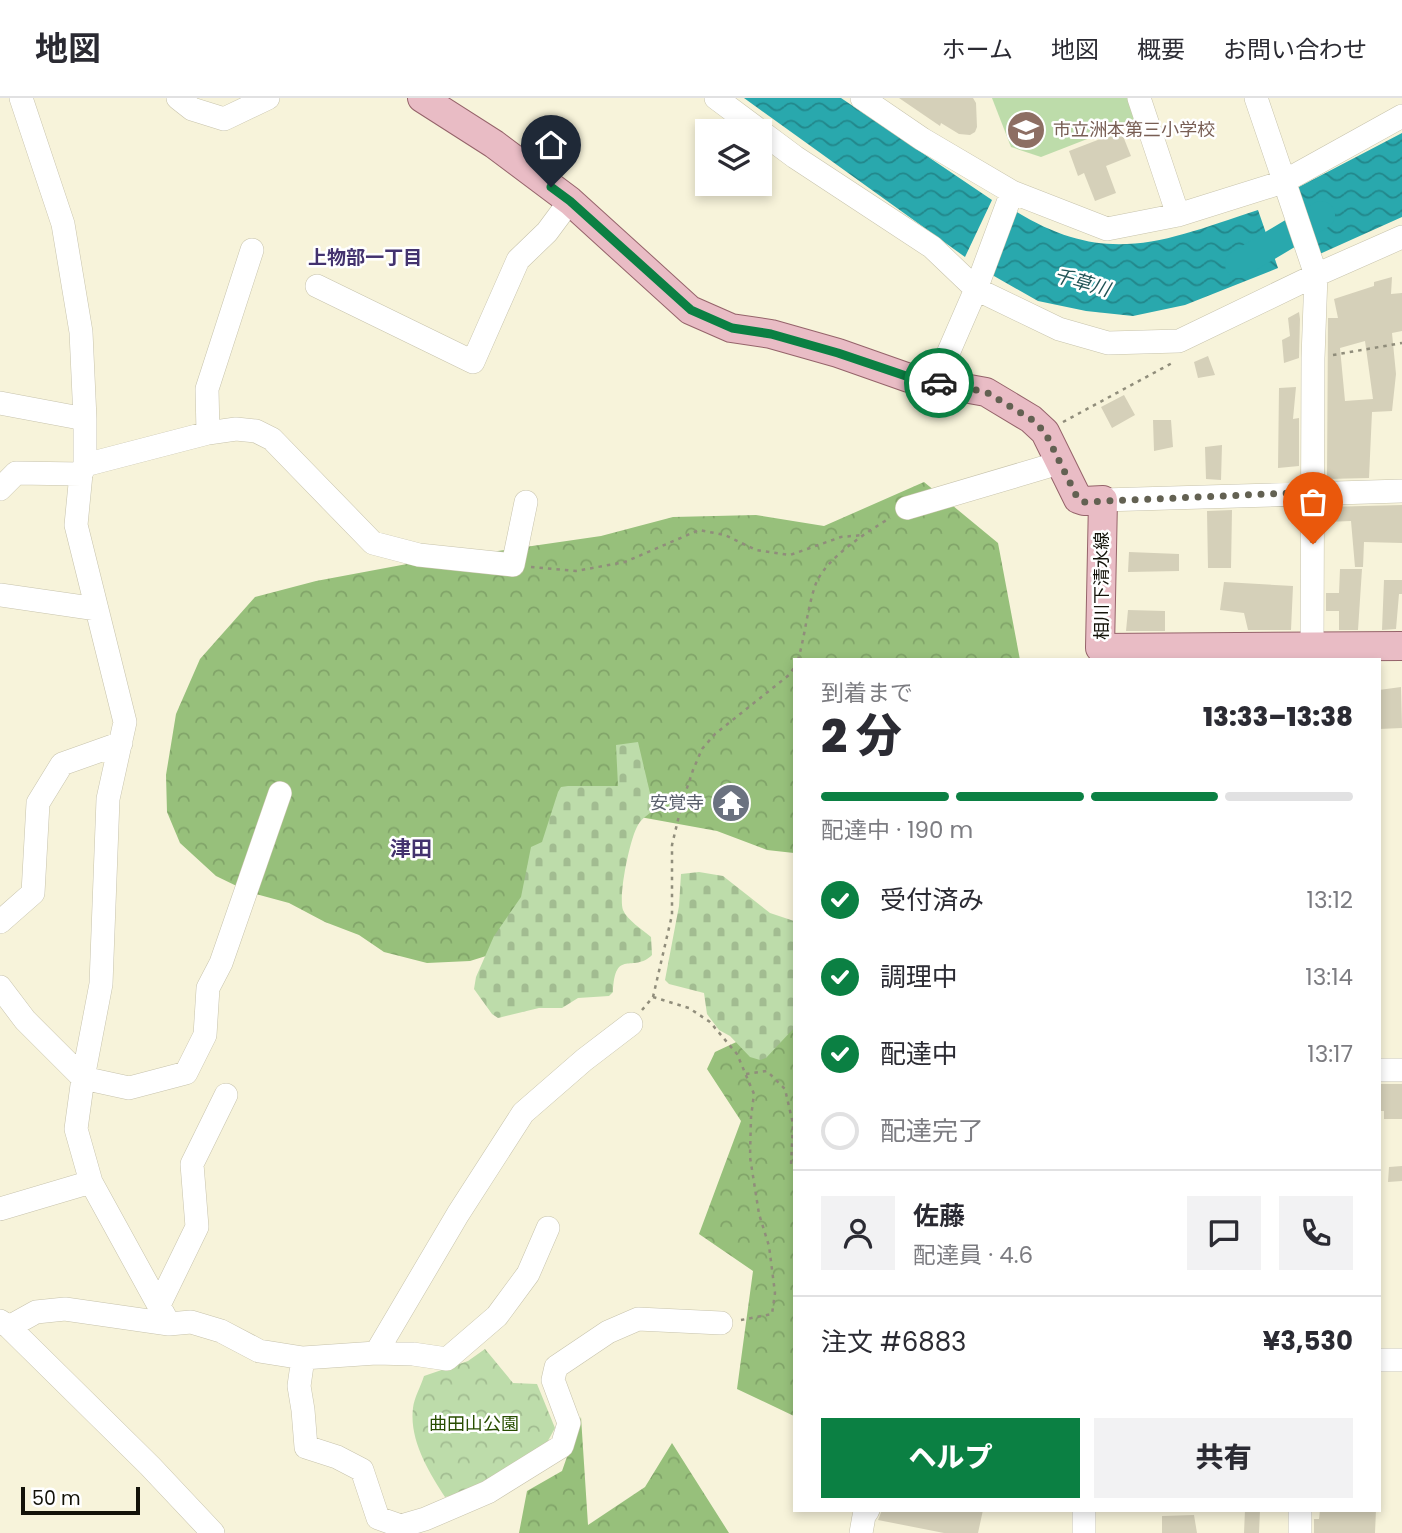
<!DOCTYPE html>
<html lang="ja">
<meta charset="utf-8">
<style>
body{margin:0;font-family:Poppins,"Noto Sans JP",sans-serif;background:#f2f2f3;color:#2b2b33;height:100vh;display:flex;flex-direction:column;font-size:26px;white-space:nowrap}
*{box-sizing:border-box;margin:0}
p{font-size:23px;color:#7c7c81}
.icon{flex:none;width:38px;height:38px;fill:none;stroke:currentColor;stroke-width:2;stroke-linecap:round;stroke-linejoin:round}
.map{position:relative;flex:1;overflow:hidden}
.panel{position:absolute;left:793px;top:560px;width:588px;height:854px;display:flex;flex-direction:column;background:#fff;border-radius:0px;box-shadow:0 4px 10px #0003}
.panel>*{flex:none}
.fabs{position:absolute;left:695px;top:21px;display:grid;gap:14px}
.fabs a{display:grid;place-items:center;width:77px;height:77px;border-radius:0px;background:#fff;box-shadow:0 4px 10px #0003;font-size:35px}
.scale{position:absolute;left:21px;bottom:18px;width:119px;box-sizing:border-box;padding-left:7px;border:4px solid #131209;border-top:0;font-size:19px;line-height:24px;white-space:nowrap;color:#131209;-webkit-text-stroke:5px #fff;paint-order:stroke}
.pin{position:absolute;display:grid;place-items:center;width:60px;height:60px;color:#fff;margin:-72px -30px;border-radius:50% 50% 50% 0;rotate:-45deg;box-shadow:0 0 7px #0007}
.pin .icon{rotate:45deg}
.courier{position:absolute;display:grid;place-items:center;width:70px;height:70px;margin:-35px;border:5px solid #0b8043;border-radius:50%;background:#fff;color:#222;box-shadow:0 2px 9px #0007}
.headline em{font-style:normal;font-weight:800}
.headline div{display:flex;flex-direction:column-reverse}
.headline{display:flex;align-items:center;justify-content:space-between;height:119px;padding:0 28px}
h1{font-size:46px;font-weight:800;line-height:52px}
.bar{display:grid;grid-template-columns:repeat(4,1fr);gap:10px 7px;align-content:center;height:84px;padding:0 28px}
.bar i{height:9px;border-radius:5px;background:#e1e1e2}
.bar .active{background:#0b8043}
.bar p{grid-column:span 4}
.line{display:flex;align-items:center;gap:18px;padding:0 28px;border-top:2px solid #e1e1e2}
.line div{flex:1}
.round{display:grid;place-items:center;flex:none;width:74px;height:74px;border-radius:0px;background:#f2f2f3}
ol{padding:0 28px;list-style:none}
li{display:flex;align-items:center;gap:21px;height:77px}
li p{margin-inline-start:auto}
li .icon{padding:7px;border-radius:50%;background:#0b8043;color:#fff;stroke-width:4}
li:last-child{color:#7c7c81}
li i{width:38px;height:38px;border:4px solid #e1e1e2;border-radius:50%}
.action{display:flex;gap:14px;margin-top:auto;padding:14px 28px}
.action a{flex:1;height:80px;border-radius:0px;background:#0b8043;color:#fff;font-size:28px;font-weight:800;line-height:80px;text-align:center}
.action a+a{background:#f2f2f3;color:#2b2b33}
header{display:flex;align-items:center;gap:42px;box-sizing:border-box;height:98px;padding:0 35px;background:#fff;border-bottom:2px solid #e1e1e2}
header strong{font-size:33px}
nav{display:flex;gap:38px;margin-inline-start:auto;font-size:24px}
.map>svg:first-child{display:block}
.grass{fill:#bddcaa}
.forest{fill:url(#forest-crowns)}
.cemetery{fill:url(#cemetery-stones)}
.park{fill:url(#park-crowns)}
.water{fill:url(#water-waves)}
.lines{fill:none;stroke-linecap:round;stroke-linejoin:round}
.river{stroke:#29a8ad;stroke-width:28}
.building{fill:#d5d0b9;fill-rule:evenodd}
.minor-casing{stroke:#c7c3ac;stroke-width:24}
.major-casing{stroke:#95636a;stroke-width:30}
.path{stroke:#908d7b;stroke-width:2.5;stroke-dasharray:3.5 5;stroke-linecap:butt}
.minor{stroke:#fff;stroke-width:23}
.major{stroke:#e9bcc5;stroke-width:28}
.done{stroke:#636152;stroke-width:7;stroke-dasharray:0 12.6}
.route{stroke:#0b8043;stroke-width:9}
.labels{text-anchor:middle;stroke-width:5;stroke-linejoin:round;paint-order:stroke}
.education-label{font-size:18px;fill:#785e54;stroke:#fff;text-anchor:start}
.street-label{font-size:18px;fill:#131209;stroke:#fff}
.worship-label{font-size:18px;fill:#5b616d;stroke:#fff;text-anchor:end}
.park-label{font-size:18px;fill:#294e01;stroke:#fff}
.neighbourhood-label{font-size:19px;font-weight:bold;fill:#43326e;stroke:#fff}
.water-label{font-size:19px;font-style:italic;fill:#215456;stroke:#fff}
.quarter-label{font-size:21px;font-weight:bold;fill:#43326e;stroke:#fff}
</style>
<header>
<strong>地図</strong>
<nav><a>ホーム</a><a>地図</a><a>概要</a><a>お問い合わせ</a></nav>
</header>
<div class="map">
<svg width="1402" height="1435" viewBox="0 0 1402 1435">
<defs>
<pattern id="forest-crowns" width="20" height="18" patternUnits="userSpaceOnUse" patternTransform="scale(1.75)"><rect width="20" height="18" fill="#97c07b"/><path d="M2 6a3 3 0 1 1 6 0M12 15a3 3 0 1 1 6 0" fill="none" stroke="#81a469"/></pattern>
<pattern id="cemetery-stones" width="16" height="16" patternUnits="userSpaceOnUse" patternTransform="scale(1.75)"><rect width="16" height="16" fill="#bddcaa"/><path d="M2 7V4a2 2 0 0 1 4 0v3zM10 15v-3a2 2 0 0 1 4 0v3z" fill="#a2bc91"/></pattern>
<pattern id="park-crowns" width="20" height="18" patternUnits="userSpaceOnUse" patternTransform="scale(1.75)"><rect width="20" height="18" fill="#bddcaa"/><path d="M2 6a3 3 0 1 1 6 0M12 15a3 3 0 1 1 6 0" fill="none" stroke="#a2bc91"/></pattern>
<pattern id="water-waves" width="16" height="10" patternUnits="userSpaceOnUse" patternTransform="scale(1.75)"><rect width="16" height="10" fill="#29a8ad"/><path d="M0 5q4-4 8 0t8 0" fill="none" stroke="#22878b"/></pattern>
</defs>
<rect width="100%" height="100%" fill="#f7f3da"/>
<path class="grass" d="M992 0H1129L1136 22 1041 59 1011 49Z"/>
<path class="forest" d="M924 384 998 445 1020 562H794V755L767 752 717 733 640 719 486 858 470 863 427 865 384 854 359 837 325 824 289 805 249 794 216 778 180 745 167 714 166 677 176 616 200 561 255 499 316 483 407 466 601 438 673 419 756 417 824 428Z
M794 909V1318L737 1291 753 1173 699 1136 741 1023 707 971 715 954 781 923Z
M581 1319 588 1427 645 1389 672 1345 729 1435H519L527 1393 562 1373Z"/>
<path class="cemetery" d="M638 644 654 712C649 716 642 720 638 727 630 740 618 798 623 812 627 822 643 832 651 839L652 857C633 876 615 849 613 894L609 898 578 900 562 910H539L498 920 492 916 474 891 476 879 494 838 521 799 531 749 542 744 558 694 561 689 568 688H618L616 647Z
M699 774 723 778 770 815 794 823V930L766 960 760 962 750 959 730 938 719 932 707 916 704 895 669 886 665 882 679 808 681 776Z"/>
<path class="park" d="M485 1251 513 1285 537 1286 555 1330 544 1350 476 1393 445 1399C429 1374 409 1342 413 1310 414 1300 421 1288 424 1278L468 1263Z"/>
<path class="water" d="M744 0H841L992 102 965 159Z
M1402 35V119L1313 159 1293 92Z
M1258 112 1278 170 1185 207 1133 218 1086 213 1038 203 987 174 1015 113C1107 170 1164 143 1258 112Z"/>
<g class="lines">
<path class="river" d="M1239 166 1321 117"/>
</g>
<path class="building" d="M899 0H973L976 5 977 29 975 34 970 37 959 36 941 25 940 28Z
M1121 33 1131 58 1106 68 1116 95 1095 103 1084 75 1078 78 1069 53Z
M1392 179 1391 196 1402 195V233L1392 235 1396 276 1392 313 1372 314 1369 380 1327 381 1328 220H1338L1334 201 1374 188V184ZM1365 243 1373 301 1345 303 1340 250Z
M1299 214 1300 221 1299 260 1284 265 1282 242 1290 238 1288 220Z
M1208 258 1215 277 1198 280 1194 264Z
M1296 289 1293 321 1299 320V368L1278 370 1279 290Z
M1124 297 1135 317 1112 330 1101 309Z
M1153 322H1171L1173 349 1154 353Z
M1222 347 1221 382 1206 381 1205 349Z
M1402 407V445L1364 444 1363 469H1355L1351 423 1326 424V409Z
M1232 412 1231 470H1208L1207 413Z
M1129 454 1179 456V473L1128 474Z
M1340 471H1362L1358 532H1339V513H1326V495H1339Z
M1384 482H1402V496H1399L1396 531 1382 532Z
M1224 484 1293 488 1291 532H1248L1244 515 1220 512Z
M1128 512 1165 513V533H1126Z
M1401 589 1402 630 1379 631V592Z
M1379 986H1402V1021H1384V1013H1379Z
M1402 1068V1083L1388 1084 1389 1069Z
M882 1412H983L978 1435H944L878 1422Z
M1245 1412H1260L1259 1435H1244Z
M1320 1412H1376L1375 1435H1314V1421H1319Z
M1194 1417 1197 1435H1162V1418Z"/>
<g class="lines">
<defs>
<path id="minor" d="M21 0 63 126 81 234 85 321V367L81 376 76 427 125 624 108 701 101 886 83 980 76 1031 91 1084 169 1226
M178 0 192 11 224 21 268 0
M716 0 795 59 932 149 976 191 1059 231 1108 245 1179 243 1316 177 1402 139
M862 0 922 41 1012 94 1107 131 1178 117 1283 84 1402 18
M1139 0 1178 117
M1256 0 1316 177 1313 260 1312 562
M317 188 473 264 518 162 547 134 570 103
M940 286 943 267 976 191 1012 94
M0 305 85 321
M208 335 207 291 252 152
M85 367 208 335 236 331 256 333 272 341 373 445 419 457 513 467 526 404
M0 391 16 375 81 376
M1103 402 1402 393
M907 410 1059 365
M0 497 97 511
M0 824 33 795 38 705 62 666 121 645
M0 889 25 922 83 980 129 990 186 975 205 937 208 890 221 865 280 695
M1379 972H1402
M0 1111 91 1084
M159 1207 197 1129 192 1066 226 997
M0 1223 9 1229 150 1368 213 1435
M9 1229 36 1214 65 1211 169 1226 191 1224 221 1233 259 1253 303 1260 376 1255 413 1256 447 1261 497 1218 528 1176 548 1130
M376 1255 458 1116 523 1015 584 962 631 926
M303 1260 299 1288 303 1312 306 1349 337 1359 362 1372 378 1420 401 1428 425 1421 488 1394 562 1348 569 1325 553 1282 556 1269 608 1234 638 1221 721 1225
M1379 1262H1402
M1084 1412V1435
M861 1435 864 1418 868 1412
M1300 1435V1412"/>
<path id="major" d="M422 0 494 46 570 103 690 212 731 230 771 236 838 255 909 280 986 294 1031 321 1045 334 1078 401 1084 403 1103 402 1100 550 1402 548"/>
</defs>
<use href="#minor" class="minor-casing"/>
<use href="#major" class="major-casing"/>
<path class="path" d="M1333 257 1402 245
M1063 324 1174 264
M531 469 576 473 625 464 699 432 725 437 756 452 790 457 841 439 863 437
M798 562C805 538 807 512 815 488 824 461 867 434 890 420
M653 899 689 910 710 924 737 956 754 996 751 1019 750 1059 759 1116 769 1148 775 1195 772 1216 741 1222
M642 912 653 899 672 817V747L682 705 693 672 702 651 715 636 789 577 794 570
M746 976 767 973 785 991 793 1026 791 1067 794 1069"/>
<use href="#minor" class="minor"/>
<use href="#major" class="major"/>
</g>
<g class="lines">
<path class="done" d="M939 285 986 294 1031 321 1045 334 1078 401 1084 404 1314 394 1313 446"/>
<path class="route" d="M551 89 570 103 691 212 732 230 771 236 838 255 909 279 939 285"/>
</g>
<defs>
<symbol id="school-disc" viewBox="-11 -11 22 22"><circle r="9.5" fill="#8d6e63" stroke="#fff"/><path d="M0-5L7-2L0 1L-7-2ZM-4 1L0 2.5L4 1V4Q0 6-4 4Z" fill="#fff"/></symbol>
<symbol id="temple-disc" viewBox="-11 -11 22 22"><circle r="9.5" fill="#6b7280" stroke="#fff"/><path d="M0-6L5-2H3V0L6.5 2.5H4V6H1.5V3h-3V6H-4V2.5H-6.5L-3 0V-2H-5Z" fill="#fff"/></symbol>
</defs>
<g fill-rule="evenodd">
<use href="#school-disc" x="1004" y="10" width="44" height="44"/>
<use href="#temple-disc" x="709" y="683" width="44" height="44"/>
</g>
<g class="labels">
<g class="education-label">
<text x="1053" y="38">市立洲本第三小学校</text>
</g>
<g class="street-label">
<text transform="translate(1102 488) rotate(-90)" y="6">相川下清水線</text>
</g>
<g class="worship-label">
<text x="704" y="711">安覚寺</text>
</g>
<g class="park-label">
<text x="474" y="1332">曲田山公園</text>
</g>
<g class="neighbourhood-label">
<text x="365" y="166">上物部一丁目</text>
</g>
<g class="water-label">
<text transform="translate(1082 184) rotate(16)" y="7">千草川</text>
</g>
<g class="quarter-label">
<text x="411" y="758">津田</text>
</g>
</g>
</svg>
<div class="fabs">
<a><svg class="icon" aria-label="layers" viewBox="0 0 24 24"><path d="M12 4l9 5-9 5-9-5zM3 14l9 5 9-5"/></svg></a>
</div>
<div class="scale">50 m</div>
<div class="pin" style="left:1313px;top:446px;background:#ea580c"><svg class="icon" aria-label="bag" viewBox="0 0 24 24"><path d="M5 8h14l-1 12H6zM9 8a3 3 0 0 1 6 0"/></svg></div>
<div class="pin" style="left:551px;top:89px;background:#1f2937"><svg class="icon" aria-label="home" viewBox="0 0 24 24"><path d="M3 11l9-7 9 7M6 9v11h12V9"/></svg></div>
<div class="courier" style="left:939px;top:285px"><svg class="icon" aria-label="car" viewBox="0 0 24 24"><path d="M5 17H2v-5l4-1 3-4h7l3 4 3 1v5h-3M9 17h6M6 11h13"/><circle cx="7" cy="17" r="2"/><circle cx="17" cy="17" r="2"/></svg></div>
<section class="panel">
<div class="headline"><div><h1>2 分</h1><p>到着まで</p></div><em>13:33–13:38</em></div>
<div class="bar"><i class="active"></i><i class="active"></i><i class="active"></i><i></i><p>配達中 · 190 m</p></div>
<ol>
<li><svg class="icon" aria-label="check" viewBox="0 0 24 24"><path d="M5 12l5 5 9-10"/></svg>受付済み<p>13:12</p></li>
<li><svg class="icon" aria-label="check" viewBox="0 0 24 24"><path d="M5 12l5 5 9-10"/></svg>調理中<p>13:14</p></li>
<li><svg class="icon" aria-label="check" viewBox="0 0 24 24"><path d="M5 12l5 5 9-10"/></svg>配達中<p>13:17</p></li>
<li><i></i>配達完了</li>
</ol>
<div class="line" style="height:126px"><a class="round"><svg class="icon" aria-label="person" viewBox="0 0 24 24"><circle cx="12" cy="8" r="4"/><path d="M4 21q1-7 8-7t8 7"/></svg></a><div><b>佐藤</b><p>配達員 · 4.6</p></div><a class="round"><svg class="icon" aria-label="chat" viewBox="0 0 24 24"><path d="M4 5h16v11H9l-5 4z"/></svg></a><a class="round"><svg class="icon" aria-label="phone" viewBox="0 0 24 24"><path d="M5 4h4l2 5-3 2q2 4 5 5l2-3 5 2v4C11 20 4 13 5 4z"/></svg></a></div>
<div class="line" style="height:91px"><div>注文 #6883</div><b>¥3,530</b></div>
<div class="action"><a>ヘルプ</a><a>共有</a></div>
</section>
</div>
